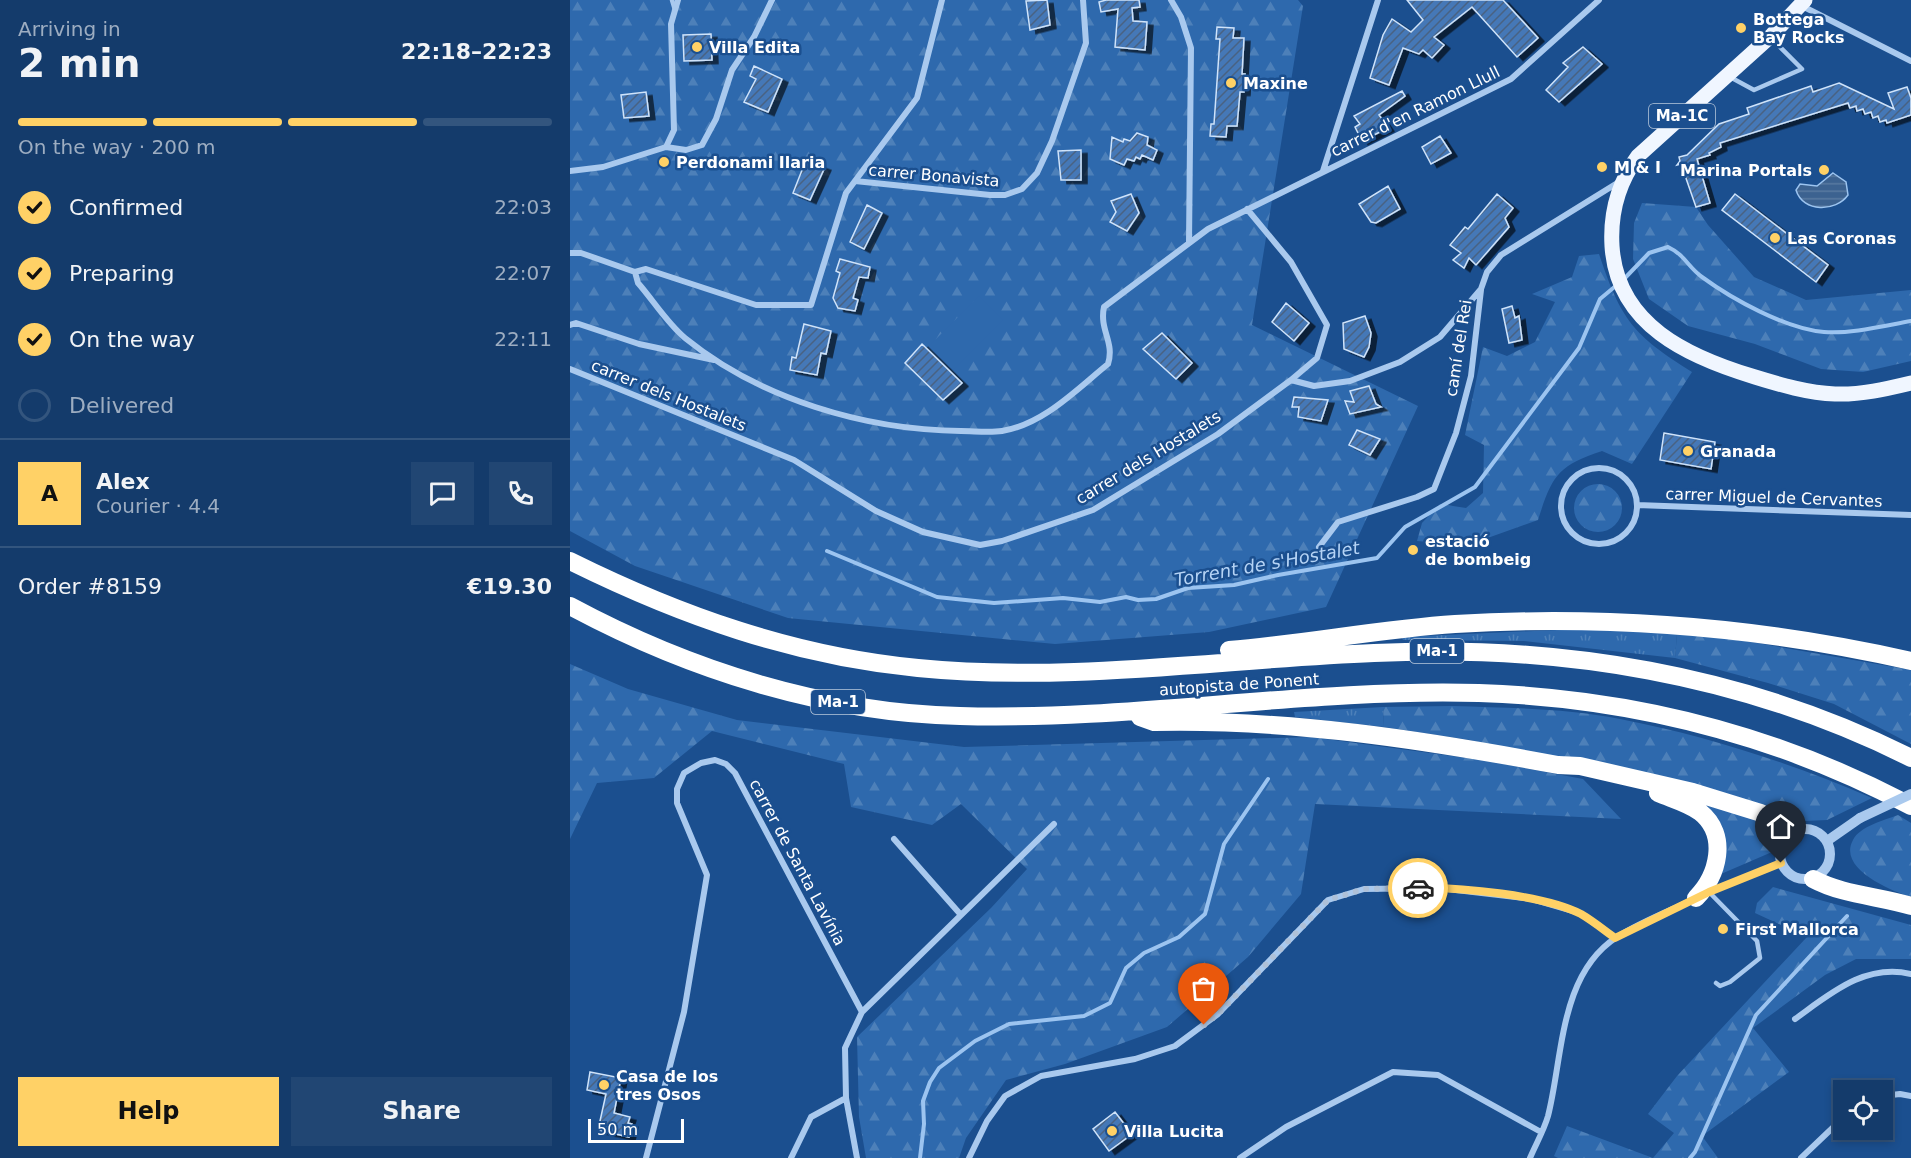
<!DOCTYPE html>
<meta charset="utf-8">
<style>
body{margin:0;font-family:"DejaVu Sans",sans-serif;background:#214673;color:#f1f3f6;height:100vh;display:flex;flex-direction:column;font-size:22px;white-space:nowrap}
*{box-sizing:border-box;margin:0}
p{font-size:20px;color:#9dadc1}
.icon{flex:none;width:33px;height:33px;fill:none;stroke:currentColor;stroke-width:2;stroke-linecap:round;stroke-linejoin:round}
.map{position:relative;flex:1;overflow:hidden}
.panel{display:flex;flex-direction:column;background:#143b6b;width:570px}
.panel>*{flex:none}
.buttons{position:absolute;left:1263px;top:1080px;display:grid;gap:12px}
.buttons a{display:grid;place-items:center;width:60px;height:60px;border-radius:0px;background:#143b6b;box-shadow:0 3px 9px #0003,0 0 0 2px #33557e;font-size:30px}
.scale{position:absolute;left:18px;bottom:15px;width:96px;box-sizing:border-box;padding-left:6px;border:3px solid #fff;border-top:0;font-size:16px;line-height:21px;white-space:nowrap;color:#fff;-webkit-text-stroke:4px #1b4f8f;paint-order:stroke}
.pin{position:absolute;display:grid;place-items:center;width:51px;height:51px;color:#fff;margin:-62px -26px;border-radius:50% 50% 50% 0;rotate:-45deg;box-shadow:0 0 6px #0007}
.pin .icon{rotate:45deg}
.courier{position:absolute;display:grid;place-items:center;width:60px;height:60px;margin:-30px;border:4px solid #ffd166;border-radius:50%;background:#fff;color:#222;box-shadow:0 2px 8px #0007}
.head em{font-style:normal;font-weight:600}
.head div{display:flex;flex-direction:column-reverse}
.head{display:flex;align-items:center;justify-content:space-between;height:102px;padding:0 18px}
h1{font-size:39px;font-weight:600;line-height:45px}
.bar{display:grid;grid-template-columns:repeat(4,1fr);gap:9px 6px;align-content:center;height:72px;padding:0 18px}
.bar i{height:8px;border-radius:4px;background:#33557e}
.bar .selected{background:#ffd166}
.bar p{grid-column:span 4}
.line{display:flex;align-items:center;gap:15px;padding:0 18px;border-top:2px solid #33557e}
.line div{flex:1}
.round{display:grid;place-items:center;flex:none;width:63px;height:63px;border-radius:0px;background:#214673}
ol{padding:0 18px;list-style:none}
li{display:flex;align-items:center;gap:18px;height:66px}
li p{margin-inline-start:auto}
li .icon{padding:6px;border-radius:50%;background:#ffd166;color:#111;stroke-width:4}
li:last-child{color:#9dadc1}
li i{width:33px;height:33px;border:3px solid #33557e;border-radius:50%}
.button{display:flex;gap:12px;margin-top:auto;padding:12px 18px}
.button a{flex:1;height:69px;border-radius:0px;background:#ffd166;color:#111;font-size:24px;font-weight:600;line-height:69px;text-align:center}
.button a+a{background:#214673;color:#f1f3f6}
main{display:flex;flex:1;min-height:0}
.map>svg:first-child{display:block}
.grass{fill:url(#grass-tufts)}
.forest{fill:url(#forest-firs)}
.pitch{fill:#2e69ad}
.water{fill:url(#water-rules);stroke:#9cc4f0;stroke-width:1.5}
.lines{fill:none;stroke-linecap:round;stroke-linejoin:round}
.stream{stroke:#9cc4f0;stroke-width:4}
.building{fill:url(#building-hatch);stroke:#cfe3fa;stroke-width:1.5;filter:url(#shadow)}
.service{stroke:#a9c9ee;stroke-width:4.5}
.minor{stroke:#a9c9ee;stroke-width:6}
.tertiary{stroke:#a9c9ee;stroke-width:10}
.primary{stroke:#f0f6ff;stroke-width:15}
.motorway{stroke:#fff;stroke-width:18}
.tertiary-bridge{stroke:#a9c9ee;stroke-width:10}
.done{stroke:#afc1d8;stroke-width:6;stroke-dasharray:0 10.8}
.route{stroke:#ffd166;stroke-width:8}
.poi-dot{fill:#ffd166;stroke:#1b4f8f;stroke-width:2}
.labels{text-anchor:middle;stroke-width:5;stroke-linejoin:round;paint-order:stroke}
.shield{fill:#1b4f8f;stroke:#bbcadd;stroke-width:1.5}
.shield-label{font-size:15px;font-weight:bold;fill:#fff}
.poi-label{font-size:16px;font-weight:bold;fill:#fff;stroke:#1b4f8f;text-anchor:start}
.street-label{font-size:16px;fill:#fff;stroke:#1b4f8f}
.water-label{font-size:18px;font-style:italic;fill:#b5d3f5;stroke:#1b4f8f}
</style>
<main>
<section class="panel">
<div class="head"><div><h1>2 min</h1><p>Arriving in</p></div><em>22:18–22:23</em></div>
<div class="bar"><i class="selected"></i><i class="selected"></i><i class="selected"></i><i></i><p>On the way · 200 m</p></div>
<ol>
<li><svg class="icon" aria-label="check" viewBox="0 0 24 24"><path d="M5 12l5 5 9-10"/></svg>Confirmed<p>22:03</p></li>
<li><svg class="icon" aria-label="check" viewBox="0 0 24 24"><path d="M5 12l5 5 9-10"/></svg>Preparing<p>22:07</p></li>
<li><svg class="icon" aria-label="check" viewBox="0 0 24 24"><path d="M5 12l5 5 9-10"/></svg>On the way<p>22:11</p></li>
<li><i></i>Delivered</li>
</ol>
<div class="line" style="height:108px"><b class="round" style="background:#ffd166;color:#111">A</b><div><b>Alex</b><p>Courier · 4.4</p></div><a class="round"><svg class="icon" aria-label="chat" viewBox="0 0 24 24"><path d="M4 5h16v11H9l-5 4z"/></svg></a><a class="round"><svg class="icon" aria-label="phone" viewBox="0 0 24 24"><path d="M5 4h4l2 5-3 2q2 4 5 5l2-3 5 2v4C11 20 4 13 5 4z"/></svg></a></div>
<div class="line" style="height:78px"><div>Order #8159</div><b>€19.30</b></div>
<div class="button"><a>Help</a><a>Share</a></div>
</section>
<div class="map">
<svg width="1341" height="1158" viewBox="0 0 1341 1158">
<defs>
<pattern id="grass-tufts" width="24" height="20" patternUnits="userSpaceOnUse" patternTransform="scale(1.5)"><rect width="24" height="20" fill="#2e69ad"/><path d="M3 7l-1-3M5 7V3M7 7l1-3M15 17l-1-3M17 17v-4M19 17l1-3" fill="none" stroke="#4d80b9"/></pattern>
<pattern id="forest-firs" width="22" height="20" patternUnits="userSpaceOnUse" patternTransform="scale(1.5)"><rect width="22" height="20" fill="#2e69ad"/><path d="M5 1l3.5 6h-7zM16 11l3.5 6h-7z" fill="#4d80b9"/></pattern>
<pattern id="water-rules" width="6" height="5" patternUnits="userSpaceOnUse" patternTransform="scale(1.5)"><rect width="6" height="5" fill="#3c6290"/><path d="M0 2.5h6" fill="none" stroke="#597aa1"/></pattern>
<pattern id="building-hatch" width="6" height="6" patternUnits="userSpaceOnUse" patternTransform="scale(1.5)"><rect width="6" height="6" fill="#4478b7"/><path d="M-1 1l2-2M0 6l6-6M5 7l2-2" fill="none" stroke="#486282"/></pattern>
<filter id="shadow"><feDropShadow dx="6" dy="3.5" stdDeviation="0" flood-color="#0009"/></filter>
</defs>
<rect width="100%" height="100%" fill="#1b4f8f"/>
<path class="grass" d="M1007 629 1107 634 1105 658 954 641 833 640 832 637Z
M813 707 814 727 725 717 724 712Z"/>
<path class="forest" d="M0 0H728L733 6 682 325 848 406 756 607 639 632 485 644 218 618 65 566 0 531Z
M1072 203 1126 207 1138 225 1184 277 1236 300 1341 290V361L1293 372 1251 369 1185 344 1118 326 1079 299 1063 259 1064 223Z
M1029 254C1051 320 1063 335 1122 372L1062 464 1032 451C987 466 982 476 968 520L898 545 847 541 852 523 870 504 896 508 913 493 914 445 895 435 913 347 937 356 965 342 985 302 962 294 1002 277 1009 256Z
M1004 508a24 24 0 1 1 48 0a24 24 0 1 1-48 0Z
M1107 634 1170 640 1341 670V744L1264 704 1198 683 1105 658Z
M0 664 58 689 167 720 394 747 741 737 912 760 1013 779 1051 819 745 804 731 894 678 957 597 1027 495 1064 436 1080 396 1138 389 1158H296L289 1117 287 1037 421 908 457 869 391 804 362 825 281 807 274 764 142 731 84 778 27 783 0 839Z
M882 706C937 708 995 708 1050 719 1137 736 1221 763 1302 798L1257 820 1234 821 1210 832 1195 810 900 740 814 727 813 707Z
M1134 803 1192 822 1204 838 1202 852 1151 874Z
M1328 815 1341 823V897C1322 891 1267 869 1283 840 1290 826 1315 820 1328 815Z
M1203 887 1341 925V959H1286L1255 975 1183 1028 1219 1072 1132 1136 1148 1158H1083L1104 1133 1078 1114 1107 1076 1237 937 1185 913 1187 903Z
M997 1126 1083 1158H988L984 1156Z"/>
<path class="pitch" d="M409 296 433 320 383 370 359 346Z"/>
<path class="water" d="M1263 173 1276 182 1278 195C1266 212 1233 213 1226 190L1230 184 1247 186Z"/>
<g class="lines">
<path class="stream" d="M1054 279 1079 253 1098 247C1115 255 1118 267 1132 277 1162 299 1216 329 1254 332 1281 334 1313 326 1341 321
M257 551 367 597 424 603 493 598 530 602 556 597 568 600 586 599 618 588 664 585 708 575 807 558 835 527 905 487 1009 348 1030 299 1048 284
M350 1158 354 1124 353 1101 360 1082 369 1068 405 1041 439 1024 514 1016 540 1003 556 968 574 953 609 937 635 914 654 844 698 779
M1120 1158 1125 1152 1186 1015 1277 916"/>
</g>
<path class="building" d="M477 0 480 25 460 30 456 1Z
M536 0H569L570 7 562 8 563 21 577 22 575 50 545 47 548 9 531 12 529 2Z
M837 0H933L968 38 947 57 902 7 864 37 874 45 862 58 853 50 849 54 833 48 819 85 800 78 813 35 822 19 841 32 853 20Z
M647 27 664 28 663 38H674L672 74H675L674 92H670L667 126H657L656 137 640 136 641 124H644L650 39H646Z
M141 34 142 60 114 61 113 35Z
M1013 47 1032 64 989 102 976 90 998 67 993 63Z
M184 66 212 79 198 112 174 102 186 79 180 76Z
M1269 83 1324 109 1318 93 1337 87 1341 98V115L1317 123 1316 120 1310 122 1308 116 1303 118 1301 112 1295 114 1293 109 1287 111 1286 106 1280 108 1278 103 1150 143 1151 147 1139 153 1140 155 1127 159 1140 203 1126 207 1111 164 1107 165 1110 161 1109 157 1117 155 1149 124 1179 114 1177 108 1241 86 1243 92Z
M832 91 835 96 809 115 818 128 792 141 785 127 790 124 784 116Z
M76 92 79 116 54 118 51 95Z
M567 133 578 137 577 145 587 150 583 160 572 155 570 159 566 157 564 161 557 159 554 165 540 159 542 137 553 142 554 139 560 141Z
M870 136 881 153 861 164 852 147Z
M511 150V180H491L488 151Z
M236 160 255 167 240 200 223 193Z
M818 186 830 209 806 223 801 222 789 204Z
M561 194 569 213 557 231 540 222 546 212 541 201Z
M927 194 943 208 935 218 939 227 906 265 899 258 894 268 883 260 891 253 880 245 895 227 898 229Z
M1165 194 1258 265 1246 282 1152 210Z
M297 205 312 213 294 249 280 242Z
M270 259 300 267 298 278 289 277 283 298 288 300 285 311 268 308 263 298 270 273 266 271Z
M716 303 739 323 724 341 702 322Z
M942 306 945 318 949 316 952 340 939 343 932 309Z
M795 316 801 333 799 347 794 357 774 349 773 323Z
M234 324 261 331 256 354 251 353 247 375 220 370 222 357 226 358Z
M592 333 622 363 606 379 573 349Z
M352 344 392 383 373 400 335 363Z
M799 386 806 404 811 407 780 414 775 401 784 402 780 391Z
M724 397 758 400 751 421 728 417 729 407H722Z
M787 430 810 439 800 455 779 445Z
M1094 433 1145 442 1141 469 1090 460Z
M20 1072 51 1078 44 1113 60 1117 58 1123 62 1124 59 1137 28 1130 36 1094 17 1090Z
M545 1112 562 1134 539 1151 523 1129Z"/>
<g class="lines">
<path class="service" d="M102 0 105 10
M1160 77 1184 90 1232 69 1203 40
M1139 892 1187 941 1190 958 1160 982 1150 986 1146 983"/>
<path class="minor" d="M601 0 611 17 621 48 619 242
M1232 6 1341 61
M96 147 116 150 132 145 146 119 162 70 184 37 202 0
M0 171 33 167 96 147 104 130 101 24 108 0
M753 171 808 0
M285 181 420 195H435L452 189 467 173 482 141 516 43 513 0
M677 209 721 262 757 325 747 358 721 380
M0 253H11L65 272 68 283C83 300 97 323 115 338 190 399 295 430 391 431 404 431 419 433 432 431 474 424 507 389 538 364 545 342 529 330 534 307L638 229 941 79 1029 0
M65 272 76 269 186 305H241L276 193 347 98 372 0
M0 325 6 323 69 344 144 360
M0 369 224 460 306 511 353 532 410 545 432 541 523 510 648 434 721 380 744 386 780 381 830 362 870 337 911 289 917 272 931 255 1049 182
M991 506a38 38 0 1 1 76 0a38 38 0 1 1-76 0Z
M1067 505 1341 515
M749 547 768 522 847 497 864 489 886 433 901 376 911 290
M324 839 391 915
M1136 893 1211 863
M292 1012 484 824
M1225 1019C1260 994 1295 963 1341 974
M1312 1096 1330 1094 1341 1096
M76 1158 114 1012 137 875 107 803V789L114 773 131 763 145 760 156 764 165 773 292 1012 275 1048 276 1098 287 1158
M221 1158 241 1117 276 1098
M399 1158 417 1121 435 1096 471 1076 565 1059 605 1046 648 1014 758 900 794 889 869 888 962 899 1010 913 1045 938
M670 1158 716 1127 823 1072 868 1075 971 1132
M960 1158C966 1144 974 1130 978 1116 993 1058 989 974 1047 937 1070 922 1099 911 1125 899
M1231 1158 1274 1117"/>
<path class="tertiary" d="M1210 854a25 25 0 1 1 50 0a25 25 0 1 1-50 0Z
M1257 841 1290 818"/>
<path class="primary" d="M1235 0 1202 35 1068 156C1048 183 1040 212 1042 246 1047 325 1118 357 1185 377 1211 385 1238 393 1265 394 1291 395 1316 389 1341 383"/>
<path class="motorway" d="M0 561C111 616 224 656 348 668 500 683 653 659 804 653 989 644 1174 674 1341 758
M0 606C119 670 254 713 390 716 563 721 736 688 909 693 1061 698 1207 735 1341 806
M659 650C735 644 809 629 885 624 1039 615 1191 627 1341 661
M570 717 584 722C720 719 854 740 988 765L1010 766 1123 792 1191 813 1213 842
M1088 793C1102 799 1118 803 1130 812 1159 835 1148 876 1126 898
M1243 879C1273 895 1308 896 1341 906"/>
<path class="tertiary-bridge" d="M1290 818 1341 794"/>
</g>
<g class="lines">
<path class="done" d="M634 1025 648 1014 758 900 794 889 848 888"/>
<path class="route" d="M848 888C890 887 974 895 1011 914 1023 921 1034 930 1045 938L1139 892 1211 863"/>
</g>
<g class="poi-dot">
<circle cx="1171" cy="28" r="6"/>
<circle cx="127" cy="47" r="6"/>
<circle cx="661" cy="83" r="6"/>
<circle cx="94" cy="162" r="6"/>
<circle cx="1032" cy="167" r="6"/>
<circle cx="1254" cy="170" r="6"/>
<circle cx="1205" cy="238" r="6"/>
<circle cx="1118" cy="451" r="6"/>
<circle cx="843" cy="550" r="6"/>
<circle cx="1153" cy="929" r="6"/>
<circle cx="34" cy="1085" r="6"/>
<circle cx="542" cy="1131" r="6"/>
</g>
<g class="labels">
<g class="shield">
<rect x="1079" y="104" width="66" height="24" rx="4.5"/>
<rect x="840" y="639" width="54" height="24" rx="4.5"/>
<rect x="241" y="690" width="54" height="24" rx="4.5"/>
</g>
<g class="shield-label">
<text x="1112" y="121">Ma-1C</text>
<text x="867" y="656">Ma-1</text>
<text x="268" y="707">Ma-1</text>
</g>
<g class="poi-label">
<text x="1183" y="25">Bottega<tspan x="1183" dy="18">Bay Rocks</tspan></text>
<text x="139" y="53">Villa Edita</text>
<text x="673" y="89">Maxine</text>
<text x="106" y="168">Perdonami Ilaria</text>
<text x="1044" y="173">M &amp; I</text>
<text x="1242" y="176" text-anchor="end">Marina Portals</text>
<text x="1217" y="244">Las Coronas</text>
<text x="1130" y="457">Granada</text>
<text x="855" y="547">estació<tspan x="855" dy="18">de bombeig</tspan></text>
<text x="1165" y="935">First Mallorca</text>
<text x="46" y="1082">Casa de los<tspan x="46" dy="18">tres Osos</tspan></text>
<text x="554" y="1137">Villa Lucita</text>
</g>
<g class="street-label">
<text transform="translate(845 111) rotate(-26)" y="6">carrer d'en Ramon Llull</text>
<text transform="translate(364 175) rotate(5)" y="6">carrer Bonavista</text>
<text transform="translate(888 348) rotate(-81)" y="6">camí del Rei</text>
<text transform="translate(99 395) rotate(22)" y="6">carrer dels Hostalets</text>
<text transform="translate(578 457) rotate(-31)" y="6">carrer dels Hostalets</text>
<text transform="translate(1204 497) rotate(2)" y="6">carrer Miguel de Cervantes</text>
<text transform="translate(669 684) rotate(-4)" y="6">autopista de Ponent</text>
<text transform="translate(228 862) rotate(62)" y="6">carrer de Santa Lavínia</text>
</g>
<g class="water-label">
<text transform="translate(697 564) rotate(-10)" y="6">Torrent de s'Hostalet</text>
</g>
</g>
</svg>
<div class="buttons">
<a><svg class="icon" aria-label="locate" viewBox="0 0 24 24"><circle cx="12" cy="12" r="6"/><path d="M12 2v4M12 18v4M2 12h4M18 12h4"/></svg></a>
</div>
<div class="scale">50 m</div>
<div class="pin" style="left:634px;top:1025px;background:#ea580c"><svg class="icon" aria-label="bag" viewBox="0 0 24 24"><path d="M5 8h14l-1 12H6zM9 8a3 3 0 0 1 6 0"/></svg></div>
<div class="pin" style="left:1211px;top:863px;background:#1f2937"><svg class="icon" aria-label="home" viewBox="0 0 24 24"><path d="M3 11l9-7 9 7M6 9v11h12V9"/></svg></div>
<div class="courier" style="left:848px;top:888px"><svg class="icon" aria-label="car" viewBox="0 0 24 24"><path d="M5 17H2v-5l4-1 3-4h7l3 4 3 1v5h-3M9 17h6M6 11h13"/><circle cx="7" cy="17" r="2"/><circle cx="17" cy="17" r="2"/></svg></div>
</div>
</main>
